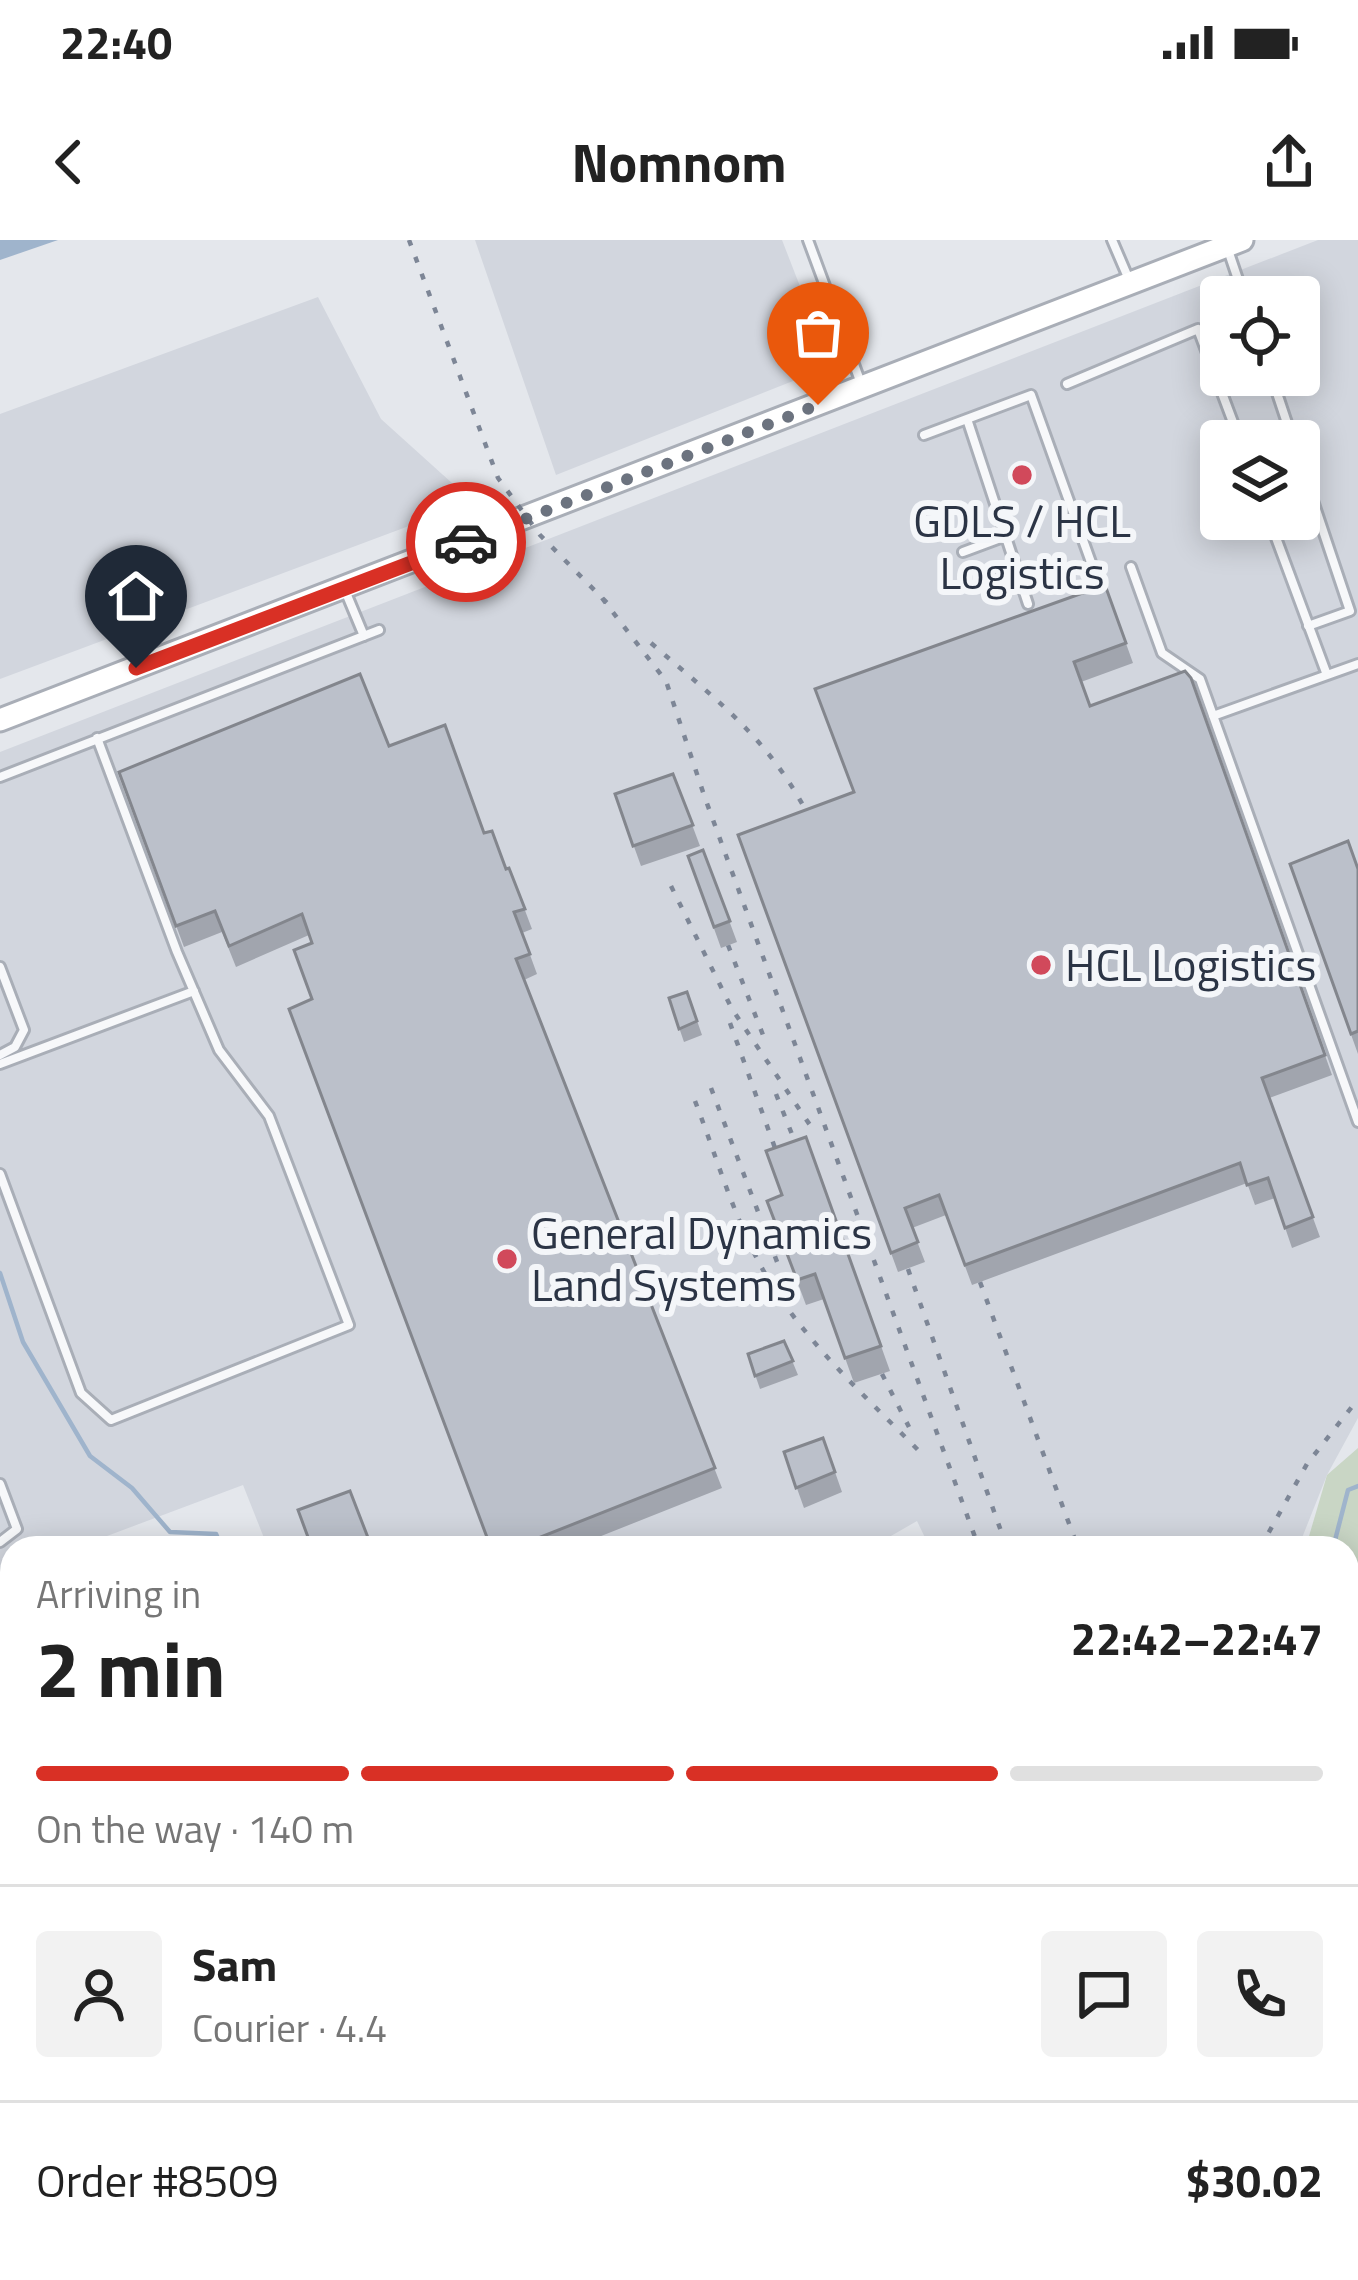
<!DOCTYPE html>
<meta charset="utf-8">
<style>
body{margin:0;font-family:"Titillium Web",sans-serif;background:#f2f2f2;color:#222;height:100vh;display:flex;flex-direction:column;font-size:45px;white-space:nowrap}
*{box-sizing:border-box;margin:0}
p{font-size:39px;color:#767676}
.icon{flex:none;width:66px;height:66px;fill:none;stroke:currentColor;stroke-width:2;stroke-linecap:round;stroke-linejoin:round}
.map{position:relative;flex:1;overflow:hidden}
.panel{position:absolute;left:0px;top:1296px;width:1359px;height:744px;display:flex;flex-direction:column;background:#fff;border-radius:36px 36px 0 0;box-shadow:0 6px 30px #0003}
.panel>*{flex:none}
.tools{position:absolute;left:1200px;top:36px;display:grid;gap:24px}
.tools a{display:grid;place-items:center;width:120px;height:120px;border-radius:12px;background:#fff;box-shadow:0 6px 30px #0003;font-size:60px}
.pin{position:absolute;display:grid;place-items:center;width:102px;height:102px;color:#fff;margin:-123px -51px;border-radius:50% 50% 50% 0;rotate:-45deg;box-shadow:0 0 12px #0007}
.pin .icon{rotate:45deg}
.courier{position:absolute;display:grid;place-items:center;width:120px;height:120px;margin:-60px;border:9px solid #d93025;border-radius:50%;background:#fff;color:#222;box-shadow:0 3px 15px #0007}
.head em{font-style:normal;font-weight:700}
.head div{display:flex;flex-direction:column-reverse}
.head{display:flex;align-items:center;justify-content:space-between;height:204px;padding:0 36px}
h1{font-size:78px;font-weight:700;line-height:90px}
.bar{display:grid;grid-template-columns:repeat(4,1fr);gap:18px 12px;align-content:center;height:144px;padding:0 36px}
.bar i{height:15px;border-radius:9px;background:#e0e0e0}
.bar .selected{background:#d93025}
.bar p{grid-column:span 4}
.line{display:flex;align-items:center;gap:30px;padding:0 36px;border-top:3px solid #e0e0e0}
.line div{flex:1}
.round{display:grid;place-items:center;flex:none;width:126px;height:126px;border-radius:12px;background:#f2f2f2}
.status{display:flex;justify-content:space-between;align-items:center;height:84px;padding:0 60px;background:#fff;direction:ltr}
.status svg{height:33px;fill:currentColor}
header{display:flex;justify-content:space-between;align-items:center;height:156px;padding:0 36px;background:#fff;font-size:54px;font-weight:700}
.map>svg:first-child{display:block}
.built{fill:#d2d6de;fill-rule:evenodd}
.green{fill:#c9d6c5}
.water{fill:#9fb4cc}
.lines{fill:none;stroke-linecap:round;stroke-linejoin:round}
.stream{stroke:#9fb4cc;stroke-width:4.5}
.service-casing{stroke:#a9aeb7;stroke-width:14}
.minor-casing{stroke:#a9aeb7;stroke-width:21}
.secondary-casing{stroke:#a9aeb7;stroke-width:27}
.path{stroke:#c2c5cb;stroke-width:3;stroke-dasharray:9 9;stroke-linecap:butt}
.service{stroke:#f7f8fa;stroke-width:8}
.minor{stroke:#f7f8fa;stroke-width:15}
.secondary{stroke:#fff;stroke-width:21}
.rail{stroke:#7d8696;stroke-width:4.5;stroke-dasharray:6 12;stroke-linecap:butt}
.wall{fill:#a1a5ae}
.building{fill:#bbc0ca;stroke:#83868d;stroke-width:3}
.done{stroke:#6c737f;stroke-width:12;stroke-dasharray:0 21.6}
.route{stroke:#d93025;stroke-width:15}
.poi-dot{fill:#d1495b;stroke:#f4f6f9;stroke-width:4.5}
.labels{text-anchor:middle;stroke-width:12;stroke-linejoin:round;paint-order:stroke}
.poi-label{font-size:45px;fill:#2b3445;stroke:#f4f6f9;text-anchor:start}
</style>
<div class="status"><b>22:40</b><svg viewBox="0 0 49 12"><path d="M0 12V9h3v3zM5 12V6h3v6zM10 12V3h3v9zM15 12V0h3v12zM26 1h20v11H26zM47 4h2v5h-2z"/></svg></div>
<header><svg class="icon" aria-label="back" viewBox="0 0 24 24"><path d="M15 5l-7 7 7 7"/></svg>Nomnom<svg class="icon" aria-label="share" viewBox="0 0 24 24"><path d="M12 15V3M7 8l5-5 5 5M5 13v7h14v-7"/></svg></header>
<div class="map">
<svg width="1358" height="2040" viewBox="0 0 1358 2040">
<rect width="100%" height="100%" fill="#e4e7ec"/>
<path class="built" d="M475 0H782L831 126 556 235Z
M1318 0H1358V1178L1327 1235 1298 1308H930L917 1281 870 1308H268L243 1245 75 1308H12V1332L0 1337V512ZM1221 57H1299V135H1221ZM1221 201H1299V279H1221Z
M318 57 381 179 473 262 0 439V174Z
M0 1403 12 1439V2028H147L115 2040H0Z"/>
<path class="green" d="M1358 1208V1340H1347V1308H1307V1303L1327 1235Z
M1347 1358 1358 1360V2040H1286L1282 2028H1347Z"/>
<path class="water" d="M0 0H58L0 20Z"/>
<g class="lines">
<path class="stream" d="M0 1033 23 1102 90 1216 132 1248 170 1292 216 1294 222 1308
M1333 1308 1348 1250 1358 1246
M742 2028 747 2040
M1323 2028 1324 2040
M1328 2028 1333 2040
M1277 2040H1289"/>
<defs>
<path id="service" d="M808 0 862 146
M1112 0 1130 42
M1227 7 1244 57
M1271 135 1293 201
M1067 144 1198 89 1240 201
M967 179 1028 364
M924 195 1031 155 1097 339
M1299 219 1350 371 1308 386
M1269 279 1327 435
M963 312 1006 296
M1131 327 1162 413 1200 439 1358 882
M344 348 364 396
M1213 476 1358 424
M0 537 379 390
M0 727 24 790 15 807 0 815
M0 824 194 751
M0 934 81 1153 111 1180 349 1085 269 876 219 810 177 712 97 498
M0 1244 17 1289 0 1302
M0 1489 12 1534
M0 1543 12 1538
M0 1902 12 1897
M0 2028 12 2023"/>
<path id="minor" d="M0 1613 12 1608"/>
<path id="secondary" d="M0 480 1242 0"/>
</defs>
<use href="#service" class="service-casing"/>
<use href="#minor" class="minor-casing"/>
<use href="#secondary" class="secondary-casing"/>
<path class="path" d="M0 1647 12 1648"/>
<use href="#service" class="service"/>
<use href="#minor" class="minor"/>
<use href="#secondary" class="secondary"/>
<path class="rail" d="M409 0 498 238 540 295 615 371
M602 358 666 441 705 558 979 1308
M651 403C720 463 775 503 815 589
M671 646 732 769 816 894
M728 705 763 795
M730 783 784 933
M711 848 779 1027
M776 854 805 927
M695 861C719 923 738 993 775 1050 814 1110 868 1159 918 1210
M908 1029 1007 1308
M980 1042 1078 1308
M882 1134 909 1187
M1260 1308 1307 1224 1358 1159
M1240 2028 1245 2040"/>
</g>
<path class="wall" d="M1105 345 1133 423 1081 442 1090 466 1191 438 1332 835 1269 858 1320 997 1292 1008 1275 958 1255 965 1247 943 972 1045 946 975 912 988 925 1022 898 1032 738 595 854 552Z
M389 506 484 593 506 629 509 628 532 689 522 693 537 734 524 740 722 1248 571 1308H490L312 759V703L309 695 236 727 222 692 184 707 119 532Z
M673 534 700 606 641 626 615 554Z
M703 610 737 702 721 708 688 616Z
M1290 624 1358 629V814Z
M687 752 702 795 684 802 669 758Z
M806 897 890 1131 854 1143 824 1059 806 1065 767 961 782 955Z
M784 1101 798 1135 760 1149 748 1114Z
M823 1198 842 1252 804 1268 784 1212Z"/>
<path class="building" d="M1105 345 1126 403 1074 422 1090 466 1185 431 1191 438 1325 815 1262 838 1313 977 1285 988 1268 938 1247 945 1240 923 965 1025 939 955 905 968 918 1002 891 1013 738 595 854 552 815 449Z
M360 434 389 506 445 485 484 593 492 591 506 629 509 628 525 669 514 672 530 714 516 719 715 1228 513 1308H491L289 769 312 759 294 710 312 703 302 674 229 706 215 671 176 686 119 532Z
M673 534 693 585 633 606 615 554Z
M1348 601 1358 629V791L1351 794 1290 624Z
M703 610 730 681 714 687 688 616Z
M687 752 697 781 679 789 669 758Z
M806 897 881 1106 845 1118 815 1034 797 1040 767 961 782 955 766 911Z
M784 1101 793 1121 755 1136 748 1114Z
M823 1198 835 1232 796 1248 784 1212Z
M350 1251 372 1308H312L298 1270Z"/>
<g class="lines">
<path class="done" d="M466 302 818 165"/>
<path class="route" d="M136 428 466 302"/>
</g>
<g class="poi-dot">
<circle cx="1022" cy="235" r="12"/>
<circle cx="1041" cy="725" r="12"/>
<circle cx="507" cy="1019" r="12"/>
</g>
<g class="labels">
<g class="poi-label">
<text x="1022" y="297" text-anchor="middle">GDLS / HCL<tspan x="1022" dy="52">Logistics</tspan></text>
<text x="1065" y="741">HCL Logistics</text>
<text x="531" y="1009">General Dynamics<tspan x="531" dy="52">Land Systems</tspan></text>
</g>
</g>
</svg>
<div class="tools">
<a><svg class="icon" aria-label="locate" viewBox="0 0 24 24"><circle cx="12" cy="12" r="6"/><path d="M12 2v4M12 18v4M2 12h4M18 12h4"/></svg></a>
<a><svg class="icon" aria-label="layers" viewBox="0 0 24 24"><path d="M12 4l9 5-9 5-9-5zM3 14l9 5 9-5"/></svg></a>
</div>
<div class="pin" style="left:818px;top:165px;background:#ea580c"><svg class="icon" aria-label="bag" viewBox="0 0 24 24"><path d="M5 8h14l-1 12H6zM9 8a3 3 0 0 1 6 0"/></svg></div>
<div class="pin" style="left:136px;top:428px;background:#1f2937"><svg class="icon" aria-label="home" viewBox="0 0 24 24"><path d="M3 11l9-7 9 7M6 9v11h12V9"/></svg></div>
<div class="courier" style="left:466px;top:302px"><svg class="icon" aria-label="car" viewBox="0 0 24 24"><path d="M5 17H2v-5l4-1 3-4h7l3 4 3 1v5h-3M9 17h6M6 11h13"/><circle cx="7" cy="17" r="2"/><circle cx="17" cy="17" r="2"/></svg></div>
<section class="panel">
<div class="head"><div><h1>2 min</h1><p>Arriving in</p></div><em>22:42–22:47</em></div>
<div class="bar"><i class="selected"></i><i class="selected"></i><i class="selected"></i><i></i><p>On the way · 140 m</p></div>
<div class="line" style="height:216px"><a class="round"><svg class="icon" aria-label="person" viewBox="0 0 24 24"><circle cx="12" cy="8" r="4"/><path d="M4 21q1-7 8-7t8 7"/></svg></a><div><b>Sam</b><p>Courier · 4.4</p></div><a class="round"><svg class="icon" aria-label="chat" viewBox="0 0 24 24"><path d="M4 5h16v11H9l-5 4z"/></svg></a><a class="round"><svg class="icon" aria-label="phone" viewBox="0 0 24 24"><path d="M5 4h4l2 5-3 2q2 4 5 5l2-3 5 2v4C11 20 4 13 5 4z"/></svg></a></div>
<div class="line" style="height:156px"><div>Order #8509</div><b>$30.02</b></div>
</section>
</div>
